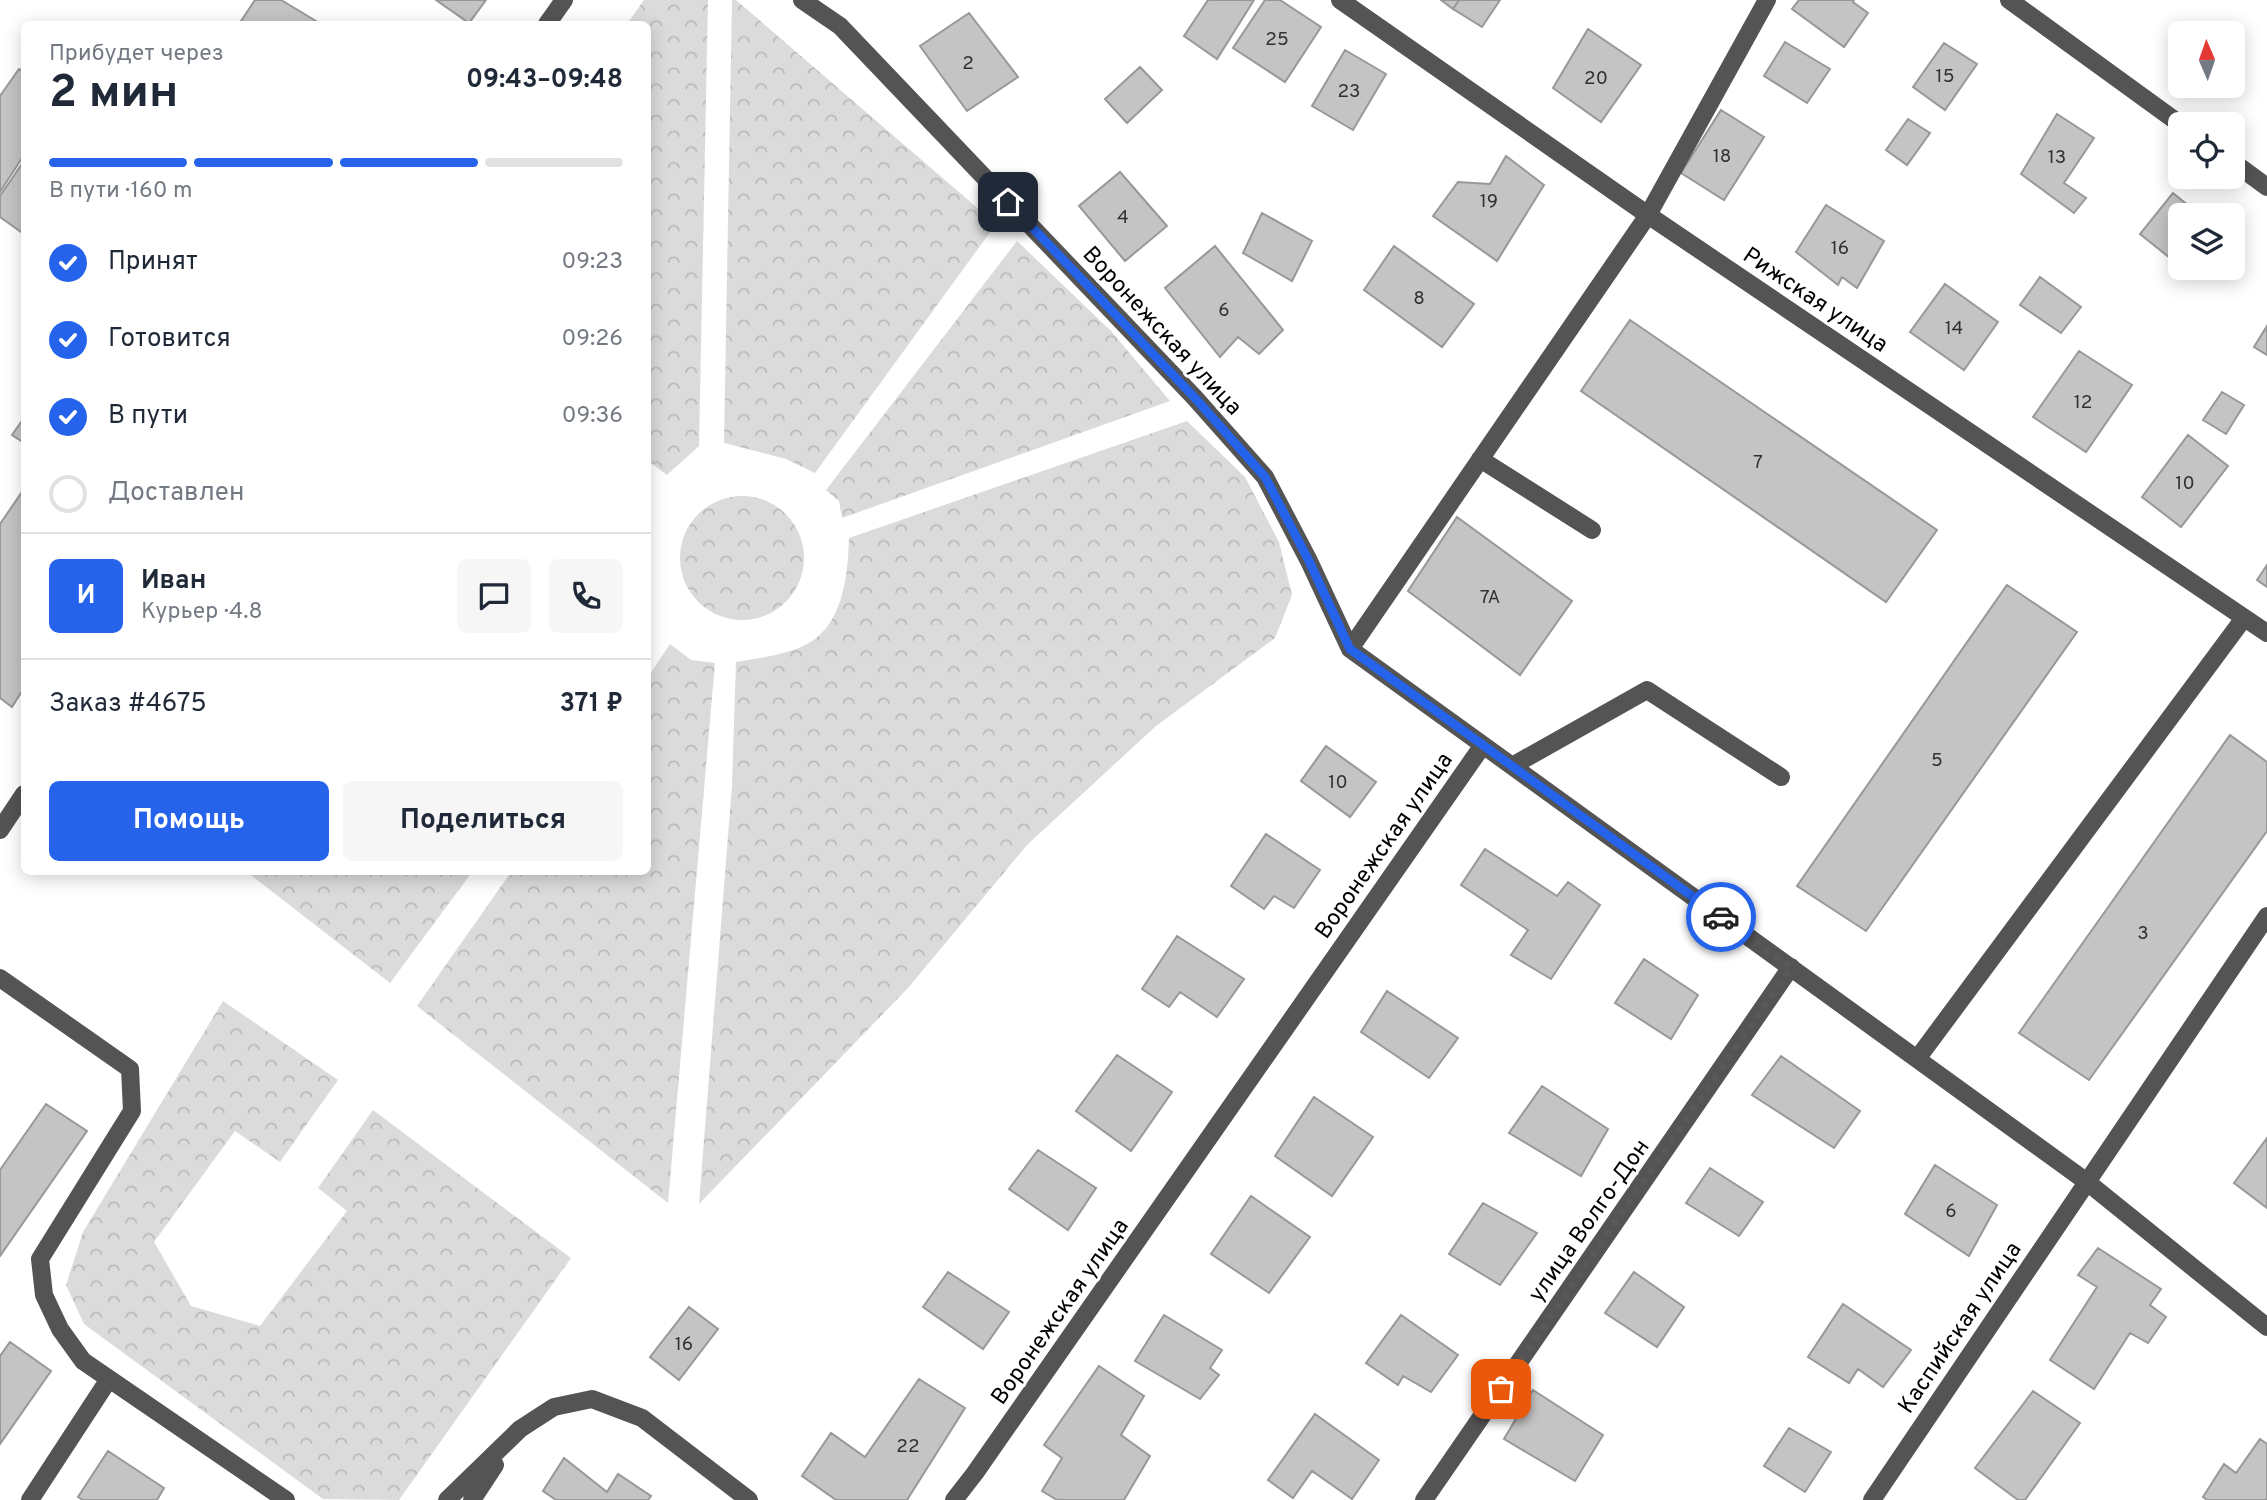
<!DOCTYPE html>
<html lang="ru">
<meta charset="utf-8">
<style>
body{margin:0;font-family:Overpass,sans-serif;background:#f6f6f7;color:#1f2937;height:100vh;display:flex;flex-direction:column;font-size:26px;white-space:nowrap}
*{box-sizing:border-box;margin:0}
p{font-size:23px;color:#747a83}
.icon{flex:none;width:38px;height:38px;fill:none;stroke:currentColor;stroke-width:2;stroke-linecap:round;stroke-linejoin:round}
.map{position:relative;flex:1;overflow:hidden}
.sheet{position:absolute;left:21px;top:21px;width:630px;height:854px;display:flex;flex-direction:column;background:#fff;border-radius:10px;box-shadow:0 4px 18px #0003}
.sheet>*{flex:none}
.needle{width:46px;rotate:358deg}
.fabs{position:absolute;left:2168px;top:21px;display:grid;gap:14px}
.fabs a{display:grid;place-items:center;width:77px;height:77px;border-radius:10px;background:#fff;box-shadow:0 4px 18px #0003;font-size:35px}
.pin{position:absolute;display:grid;place-items:center;width:60px;height:60px;color:#fff;margin:-30px;border-radius:14px;box-shadow:0 4px 10px #0006}
.courier{position:absolute;display:grid;place-items:center;width:70px;height:70px;margin:-35px;border:5px solid #2563eb;border-radius:50%;background:#fff;color:#222;box-shadow:0 2px 9px #0007}
.headline em{font-style:normal;font-weight:700}
.headline div{display:flex;flex-direction:column-reverse}
.headline{display:flex;align-items:center;justify-content:space-between;height:119px;padding:0 28px}
h1{font-size:46px;font-weight:700;line-height:52px}
.bar{display:grid;grid-template-columns:repeat(4,1fr);gap:10px 7px;align-content:center;height:84px;padding:0 28px}
.bar i{height:9px;border-radius:5px;background:#e0e1e3}
.bar .selected{background:#2563eb}
.bar p{grid-column:span 4}
.line{display:flex;align-items:center;gap:18px;padding:0 28px;border-top:2px solid #e0e1e3}
.line div{flex:1}
.round{display:grid;place-items:center;flex:none;width:74px;height:74px;border-radius:10px;background:#f6f6f7}
ol{padding:0 28px;list-style:none}
li{display:flex;align-items:center;gap:21px;height:77px}
li p{margin-inline-start:auto}
li .icon{padding:7px;border-radius:50%;background:#2563eb;color:#fff;stroke-width:4}
li:last-child{color:#747a83}
li i{width:38px;height:38px;border:4px solid #e0e1e3;border-radius:50%}
.cta{display:flex;gap:14px;margin-top:auto;padding:14px 28px}
.cta a{flex:1;height:80px;border-radius:10px;background:#2563eb;color:#fff;font-size:28px;font-weight:700;line-height:80px;text-align:center}
.cta a+a{background:#f6f6f7;color:#1f2937}
.map>svg:first-child{display:block}
.park{fill:url(#park-crowns)}
.building{fill:#c4c4c4;stroke:#989898;stroke-width:2}
.lines{fill:none;stroke-linecap:round;stroke-linejoin:round}
.minor{stroke:#545454;stroke-width:18}
.done{stroke:#595959;stroke-width:7;stroke-dasharray:0 12.6}
.route{stroke:#2563eb;stroke-width:9}
.labels{text-anchor:middle;stroke-width:6;stroke-linejoin:round;paint-order:stroke}
.number-label{font-size:19px;fill:#313131}
.street-label{font-size:23px;fill:#000;stroke:#fff}
</style>
<div class="map">
<svg width="2267" height="1500" viewBox="0 0 2267 1500">
<defs>
<pattern id="park-crowns" width="20" height="18" patternUnits="userSpaceOnUse" patternTransform="scale(1.75)"><rect width="20" height="18" fill="#dbdbdb"/><path d="M2 6a3 3 0 1 1 6 0M12 15a3 3 0 1 1 6 0" fill="none" stroke="#bababa"/></pattern>
</defs>
<rect width="100%" height="100%" fill="#fff"/>
<path class="park" d="M644 0H708L699 446 667 475 648 461V24H627Z
M732 0H736L996 224 815 473 786 459 724 443Z
M1017 241 1111 331 1170 401 842 518 839 501 826 490Z
M1187 421 1245 477 1279 542 1292 595 1275 638 1156 726 1027 845 908 988 699 1204 732 785 736 662C759 658 795 654 815 639 844 617 848 572 849 538Z
M680 558a62 62 0 1 1 124 0a62 62 0 1 1-124 0Z
M670 644 691 660 715 663 668 1203 417 1006 511 872H648V677Z
M247 872H472L390 983Z
M223 1001 338 1080 280 1162 235 1131 154 1242 191 1306 260 1326 347 1211 318 1188 373 1110 571 1258 399 1500 323 1499 84 1324 66 1285 83 1232Z"/>
<path class="building" d="M255 0H281L316 21 314 24H239Z
M436 0H486L469 23Z
M1208 0H1254L1217 59 1184 36Z
M1265 0H1280L1321 27 1285 82 1233 48Z
M1441 0H1459L1453 9Z
M1459 0H1500L1482 27 1453 9Z
M1799 0H1854L1853 2 1868 13 1844 47 1792 9Z
M969 13 1018 77 967 111 920 46Z
M1588 29 1641 65 1601 122 1553 88Z
M1785 42 1830 69 1807 103 1764 76Z
M1944 43 1977 64 1945 110 1913 87Z
M1345 50 1386 74 1353 130 1312 106Z
M1140 67 1162 90 1127 123 1105 99Z
M19 69 24 72V155L0 192V96Z
M1721 110 1764 137 1724 200 1681 173Z
M2057 114 2094 138 2064 183 2086 198 2074 213 2021 174Z
M1908 119 1930 133 1907 165 1886 150Z
M1506 156 1544 185 1497 261 1433 216 1458 182 1490 184Z
M24 161V234L0 217V196Z
M1120 172 1167 226 1125 261 1079 206Z
M2173 193 2200 215H2180V255L2175 262 2140 234Z
M1826 205 1884 241 1857 288 1842 277 1838 285 1796 252Z
M1262 213 1312 241 1292 281 1243 253Z
M1215 246 1283 330 1259 354 1238 337 1220 357 1165 288Z
M1394 246 1474 304 1442 347 1364 290Z
M2040 277 2081 307 2061 333 2020 305Z
M1945 284 1998 322 1964 370 1910 332Z
M1630 320 1937 530 1886 602 1581 391Z
M2267 326V355L2254 347Z
M2079 351 2132 385 2086 452 2033 417Z
M2222 392 2244 405 2226 434 2203 420Z
M24 418V443L12 435Z
M2188 435 2228 466 2181 527 2142 497Z
M24 489V688L12 707 0 698V524Z
M1457 517 1572 601 1520 675 1408 591Z
M2267 565V587L2257 580Z
M2007 585 2077 632 1866 931 1797 886Z
M2230 735 2267 762V831L2089 1080 2019 1033Z
M1326 746 1376 782 1350 817 1301 781Z
M1266 834 1320 870 1294 908 1274 896 1264 909 1231 886Z
M1485 849 1557 896 1568 882 1600 905 1551 979 1511 955 1528 930 1461 885Z
M1177 936 1244 979 1217 1017 1180 992 1169 1007 1142 989Z
M1644 959 1698 995 1671 1039 1615 1003Z
M1387 991 1458 1038 1429 1078 1361 1032Z
M1117 1055 1172 1092 1131 1151 1076 1111Z
M1781 1056 1860 1111 1834 1148 1752 1095Z
M1542 1086 1608 1129 1581 1176 1509 1133Z
M1314 1097 1373 1137 1332 1196 1275 1156Z
M46 1104 87 1131 0 1256V1170Z
M2267 1138V1208L2234 1183Z
M1038 1150 1096 1188 1068 1230 1009 1189Z
M1935 1165 1997 1205 1969 1256 1905 1214Z
M1710 1168 1763 1202 1739 1236 1686 1203Z
M1251 1196 1310 1237 1269 1293 1211 1254Z
M1483 1203 1537 1233 1500 1285 1449 1254Z
M2098 1248 2161 1289 2150 1305 2166 1317 2148 1343 2130 1333 2094 1389 2050 1360 2097 1287 2078 1275Z
M948 1272 1009 1312 983 1349 923 1307Z
M1634 1272 1684 1307 1657 1347 1605 1313Z
M1843 1304 1911 1350 1883 1387 1858 1369 1849 1383 1808 1357Z
M689 1307 718 1329 679 1380 650 1357Z
M1164 1315 1222 1350 1210 1368 1219 1375 1200 1399 1135 1361Z
M1401 1315 1458 1355 1431 1392 1403 1376 1398 1385 1366 1363Z
M10 1342 51 1371 0 1444V1356Z
M1099 1366 1144 1396 1121 1435 1150 1456 1124 1500H1057L1042 1491 1062 1458 1044 1445Z
M919 1379 965 1408 907 1500H836L802 1476 831 1433 865 1457Z
M1533 1390 1603 1435 1575 1481 1504 1439Z
M2033 1391 2080 1423 2025 1500H2018L1975 1468Z
M1315 1414 1379 1460 1352 1499 1312 1471 1293 1498 1268 1480Z
M1789 1428 1831 1452 1805 1492 1764 1466Z
M2260 1439 2267 1444V1500H2207L2203 1497 2224 1464 2236 1473Z
M108 1451 164 1488 157 1500H83L78 1497Z
M564 1458 607 1492 618 1474 651 1496 648 1500H556L543 1491Z"/>
<g class="lines">
<path class="minor" d="M802 0 840 26 1195 398 1265 477 1309 561 1350 649 1483 745 975 1473 954 1500
M1340 0 1648 215 2267 633
M2009 0 2180 124
M547 24 564 0
M2233 162 2267 187
M1480 459 1592 530
M1350 649 1648 215 1767 0
M1483 745 2087 1182 2267 1327
M1512 766 1647 690 1781 777
M0 830 24 794
M0 978 130 1069 132 1111 40 1259 44 1295 60 1329 83 1361 286 1500
M1917 1059 2244 618
M30 1500 109 1379
M447 1500 520 1429 554 1407 592 1399 642 1418 749 1500
M472 1500 495 1465
M1424 1500 1791 967
M1872 1500 2267 916"/>
</g>
<g class="lines">
<path class="done" d="M1501 1389 1791 967 1721 917"/>
<path class="route" d="M1008 202 1195 398 1265 477 1309 561 1350 649 1721 917"/>
</g>
<g class="labels">
<g class="number-label">
<text x="1277" y="45">25</text>
<text x="968" y="69">2</text>
<text x="1945" y="82">15</text>
<text x="1596" y="84">20</text>
<text x="1349" y="97">23</text>
<text x="1722" y="162">18</text>
<text x="2057" y="163">13</text>
<text x="1489" y="207">19</text>
<text x="1123" y="223">4</text>
<text x="1840" y="254">16</text>
<text x="1419" y="304">8</text>
<text x="1224" y="316">6</text>
<text x="1954" y="334">14</text>
<text x="2083" y="408">12</text>
<text x="1758" y="468">7</text>
<text x="2185" y="489">10</text>
<text x="1490" y="603">7А</text>
<text x="1937" y="766">5</text>
<text x="1338" y="788">10</text>
<text x="2143" y="939">3</text>
<text x="1951" y="1217">6</text>
<text x="684" y="1350">16</text>
<text x="908" y="1452">22</text>
</g>
<g class="street-label">
<text transform="translate(1816 299) rotate(34)" y="8">Рижская улица</text>
<text transform="translate(1163 330) rotate(47)" y="8">Воронежская улица</text>
<text transform="translate(1383 845) rotate(-55)" y="8">Воронежская улица</text>
<text transform="translate(1588 1220) rotate(-55)" y="8">улица Волго-Дон</text>
<text transform="translate(1059 1311) rotate(-55)" y="8">Воронежская улица</text>
<text transform="translate(1959 1327) rotate(-56)" y="8">Каспийская улица</text>
</g>
</g>
</svg>
<div class="fabs">
<a><svg class="needle" viewBox="-14 -14 28 28"><path d="M0-13l5 13h-10z" fill="#e53935"/><path d="M0 13l5-13h-10z" fill="#747a83"/></svg></a>
<a><svg class="icon" aria-label="locate" viewBox="0 0 24 24"><circle cx="12" cy="12" r="6"/><path d="M12 2v4M12 18v4M2 12h4M18 12h4"/></svg></a>
<a><svg class="icon" aria-label="layers" viewBox="0 0 24 24"><path d="M12 4l9 5-9 5-9-5zM3 14l9 5 9-5"/></svg></a>
</div>
<div class="pin" style="left:1501px;top:1389px;background:#ea580c"><svg class="icon" aria-label="bag" viewBox="0 0 24 24"><path d="M5 8h14l-1 12H6zM9 8a3 3 0 0 1 6 0"/></svg></div>
<div class="pin" style="left:1008px;top:202px;background:#1f2937"><svg class="icon" aria-label="home" viewBox="0 0 24 24"><path d="M3 11l9-7 9 7M6 9v11h12V9"/></svg></div>
<div class="courier" style="left:1721px;top:917px"><svg class="icon" aria-label="car" viewBox="0 0 24 24"><path d="M5 17H2v-5l4-1 3-4h7l3 4 3 1v5h-3M9 17h6M6 11h13"/><circle cx="7" cy="17" r="2"/><circle cx="17" cy="17" r="2"/></svg></div>
<section class="sheet">
<div class="headline"><div><h1>2 мин</h1><p>Прибудет через</p></div><em>09:43–09:48</em></div>
<div class="bar"><i class="selected"></i><i class="selected"></i><i class="selected"></i><i></i><p>В пути · 160 m</p></div>
<ol>
<li><svg class="icon" aria-label="check" viewBox="0 0 24 24"><path d="M5 12l5 5 9-10"/></svg>Принят<p>09:23</p></li>
<li><svg class="icon" aria-label="check" viewBox="0 0 24 24"><path d="M5 12l5 5 9-10"/></svg>Готовится<p>09:26</p></li>
<li><svg class="icon" aria-label="check" viewBox="0 0 24 24"><path d="M5 12l5 5 9-10"/></svg>В пути<p>09:36</p></li>
<li><i></i>Доставлен</li>
</ol>
<div class="line" style="height:126px"><b class="round" style="background:#2563eb;color:#fff">И</b><div><b>Иван</b><p>Курьер · 4.8</p></div><a class="round"><svg class="icon" aria-label="chat" viewBox="0 0 24 24"><path d="M4 5h16v11H9l-5 4z"/></svg></a><a class="round"><svg class="icon" aria-label="phone" viewBox="0 0 24 24"><path d="M5 4h4l2 5-3 2q2 4 5 5l2-3 5 2v4C11 20 4 13 5 4z"/></svg></a></div>
<div class="line" style="height:91px"><div>Заказ #4675</div><b>371 ₽</b></div>
<div class="cta"><a>Помощь</a><a>Поделиться</a></div>
</section>
</div>
